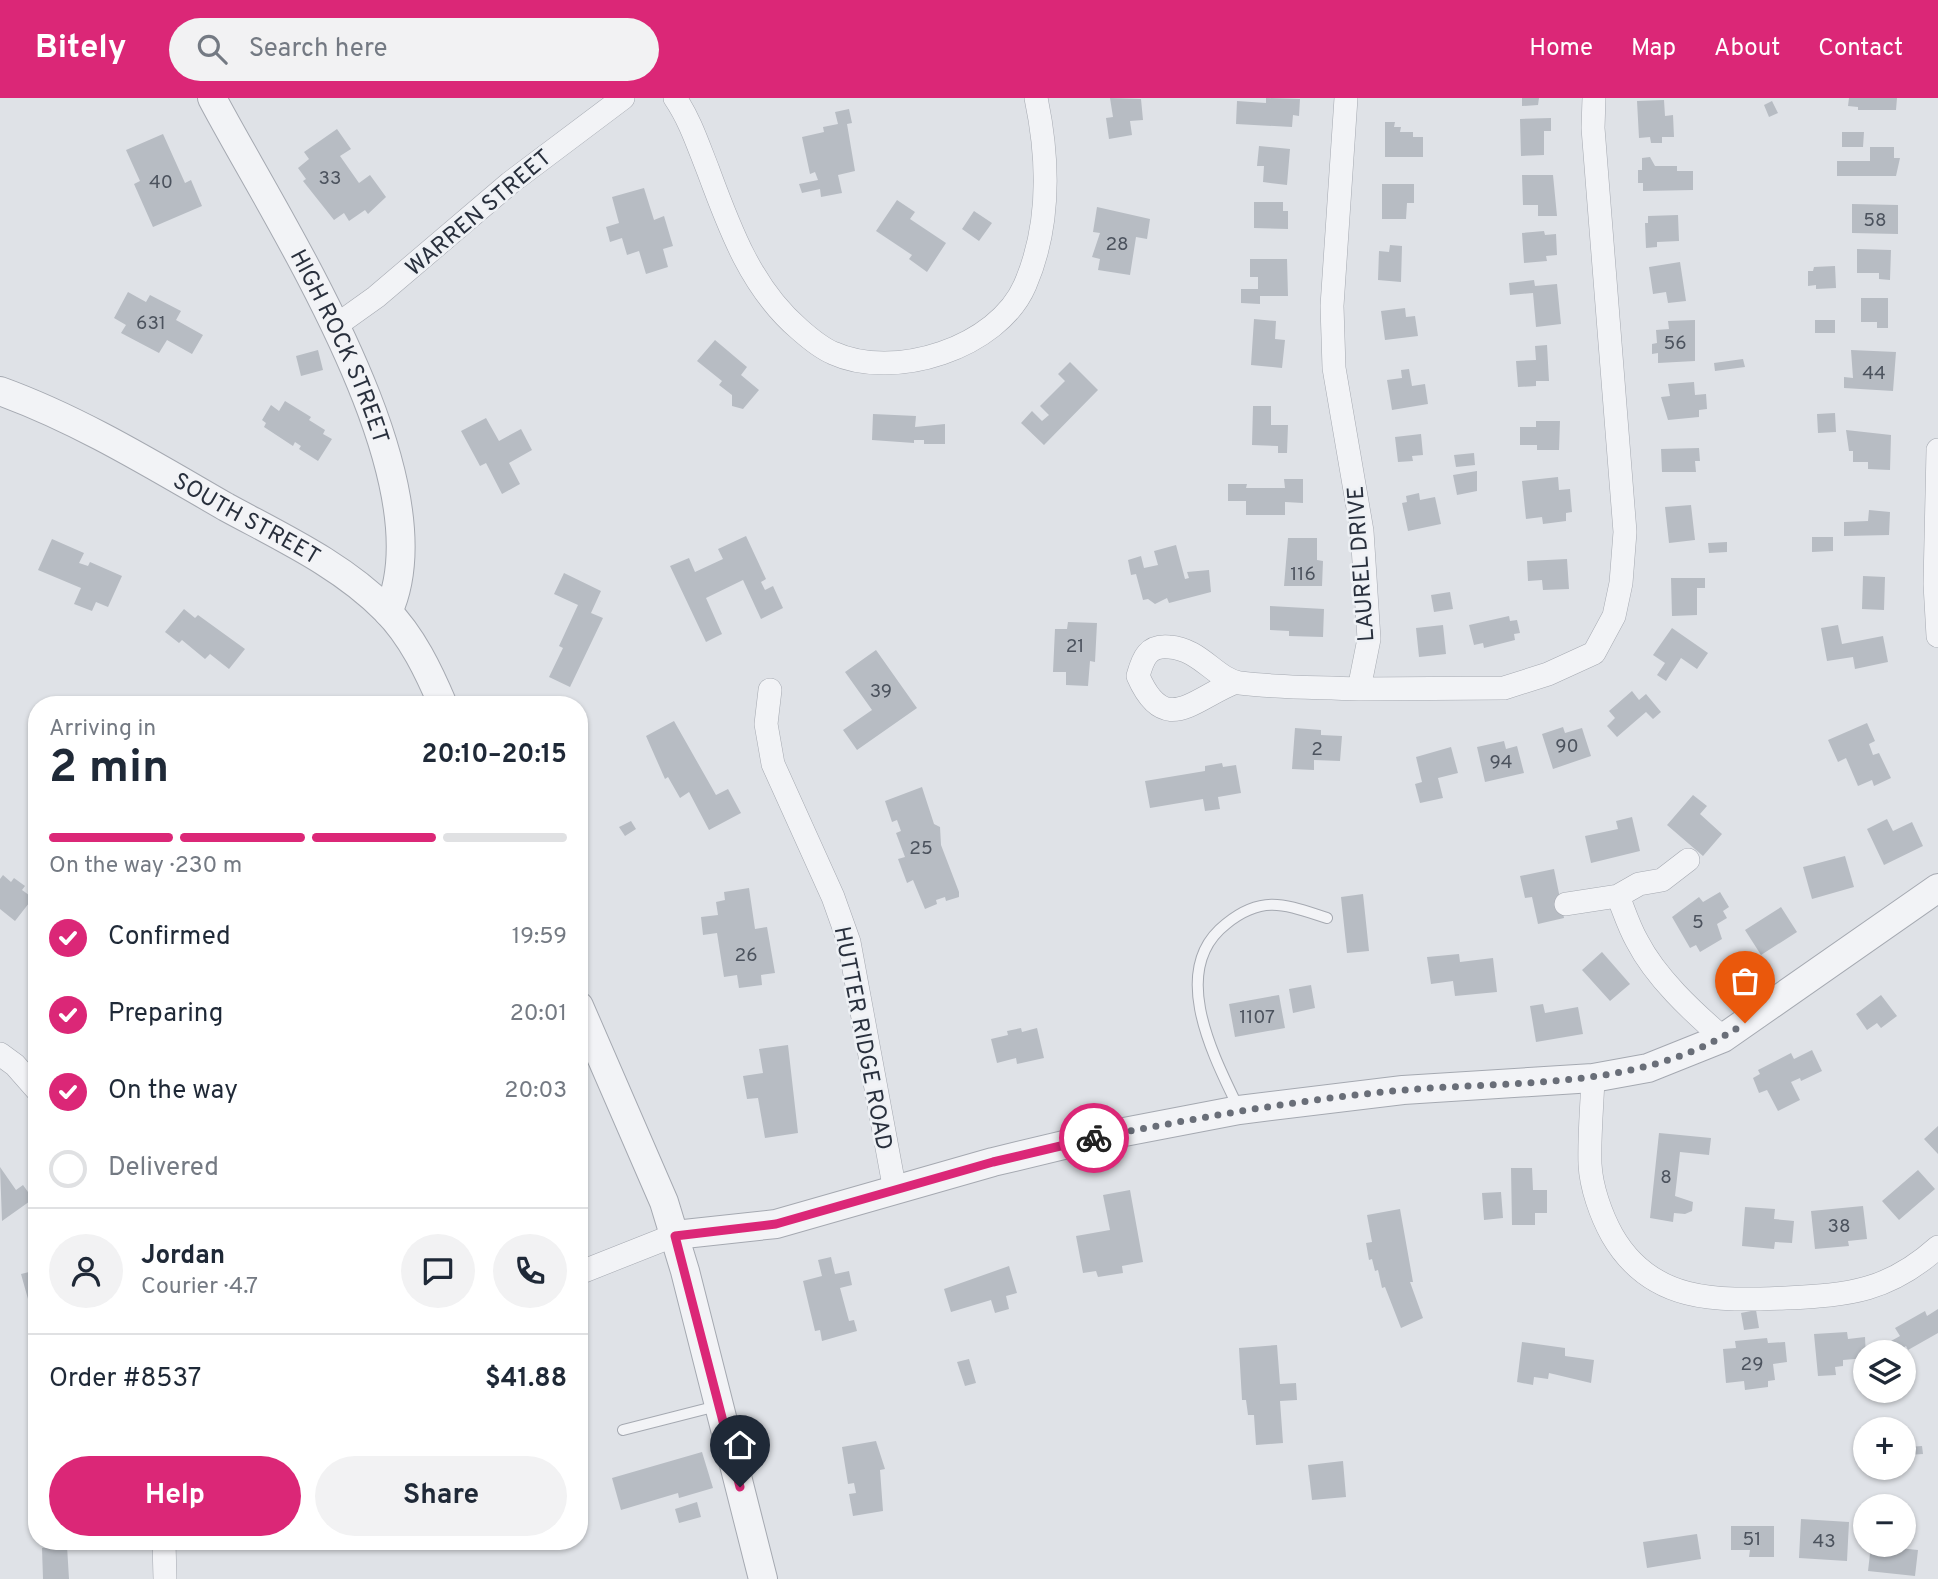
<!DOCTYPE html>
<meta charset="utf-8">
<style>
body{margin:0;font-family:Overpass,sans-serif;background:#f2f2f3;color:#1f2937;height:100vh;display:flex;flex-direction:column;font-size:26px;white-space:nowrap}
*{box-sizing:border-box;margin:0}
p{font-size:23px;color:#747a83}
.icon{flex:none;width:38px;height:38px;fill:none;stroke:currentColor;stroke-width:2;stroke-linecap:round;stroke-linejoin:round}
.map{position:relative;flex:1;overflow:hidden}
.side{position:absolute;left:28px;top:598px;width:560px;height:854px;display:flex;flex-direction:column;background:#fff;border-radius:28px;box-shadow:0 2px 5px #0004}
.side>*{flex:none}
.buttons{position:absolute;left:1853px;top:1242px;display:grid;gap:14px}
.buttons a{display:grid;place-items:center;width:63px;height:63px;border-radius:50%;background:#fff;box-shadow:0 2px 5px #0004;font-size:35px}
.pin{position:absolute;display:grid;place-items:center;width:60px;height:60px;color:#fff;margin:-72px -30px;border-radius:50% 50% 50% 0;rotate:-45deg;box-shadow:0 0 7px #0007}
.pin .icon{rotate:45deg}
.courier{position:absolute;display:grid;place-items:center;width:70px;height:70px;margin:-35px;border:5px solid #db2777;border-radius:50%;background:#fff;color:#222;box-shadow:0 2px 9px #0007}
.headline em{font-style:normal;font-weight:700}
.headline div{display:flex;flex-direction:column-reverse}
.headline{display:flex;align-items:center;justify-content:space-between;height:119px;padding:0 21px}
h1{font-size:46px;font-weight:700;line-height:52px}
.bar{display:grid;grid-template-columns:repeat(4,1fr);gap:10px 7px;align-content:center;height:84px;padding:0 21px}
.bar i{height:9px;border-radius:5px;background:#e0e1e3}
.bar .on{background:#db2777}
.bar p{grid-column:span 4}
.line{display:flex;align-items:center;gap:18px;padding:0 21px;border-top:2px solid #e0e1e3}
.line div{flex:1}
.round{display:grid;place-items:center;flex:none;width:74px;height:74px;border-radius:37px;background:#f2f2f3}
ol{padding:0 21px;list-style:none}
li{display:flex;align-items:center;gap:21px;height:77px}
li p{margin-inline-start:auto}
li .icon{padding:7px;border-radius:50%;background:#db2777;color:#fff;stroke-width:4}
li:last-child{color:#747a83}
li i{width:38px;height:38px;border:4px solid #e0e1e3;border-radius:50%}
.cta{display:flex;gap:14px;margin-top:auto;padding:14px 21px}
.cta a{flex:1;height:80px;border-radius:42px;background:#db2777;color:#fff;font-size:28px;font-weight:700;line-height:80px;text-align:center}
.cta a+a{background:#f2f2f3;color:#1f2937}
header{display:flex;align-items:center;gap:42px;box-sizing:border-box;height:98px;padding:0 35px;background:#db2777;color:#fff}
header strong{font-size:33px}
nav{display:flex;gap:38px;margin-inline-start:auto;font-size:24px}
.search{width:490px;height:63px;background:#f2f2f3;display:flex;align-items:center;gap:18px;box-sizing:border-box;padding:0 24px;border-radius:38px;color:#747a83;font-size:26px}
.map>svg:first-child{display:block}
.building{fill:#b7bcc3}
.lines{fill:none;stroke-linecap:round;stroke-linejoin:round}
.service-casing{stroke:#a5a9b1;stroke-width:12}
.minor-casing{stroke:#a5a9b1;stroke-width:24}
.tertiary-casing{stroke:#a5a9b1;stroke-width:30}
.service{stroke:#f2f3f6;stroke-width:10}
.minor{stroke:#f2f3f6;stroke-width:23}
.tertiary{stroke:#f2f3f6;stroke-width:28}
.done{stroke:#696e78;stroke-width:7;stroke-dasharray:0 12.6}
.route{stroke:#db2777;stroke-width:9}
.labels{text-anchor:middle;stroke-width:5;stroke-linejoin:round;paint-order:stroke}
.number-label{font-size:19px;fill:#4c535e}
.street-label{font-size:23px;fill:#29303d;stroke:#eef1f5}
</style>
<header>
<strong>Bitely</strong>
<div class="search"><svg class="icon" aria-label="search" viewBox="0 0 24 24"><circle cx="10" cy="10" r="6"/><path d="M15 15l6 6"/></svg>Search here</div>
<nav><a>Home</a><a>Map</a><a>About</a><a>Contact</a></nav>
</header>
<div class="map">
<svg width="1938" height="1481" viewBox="0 0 1938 1481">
<rect width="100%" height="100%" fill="#dfe2e7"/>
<path class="building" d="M1110 0 1141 1 1143 22 1130 23 1132 37 1109 41 1106 20 1113 19Z
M1266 0 1300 1 1299 18 1293 17 1292 29 1236 26 1237 3 1266 5Z
M1522 0H1539L1538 7 1522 8Z
M1849 0H1897L1896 12H1858V9L1848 8Z
M1664 2 1665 18 1673 17 1674 39H1662V45H1651L1650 39 1639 40 1637 3Z
M1772 3 1778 15 1769 19 1764 7Z
M849 11 852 25 847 26 855 73 838 77 842 95 821 99 820 91 802 95 799 86 818 82 815 74 810 76 802 39 824 34 823 29 838 26 835 14Z
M1551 20V33H1544V57L1521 58 1520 21Z
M1385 24H1395L1394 29H1401L1400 34H1413V39H1423V59H1385Z
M337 31 351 51 340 58 359 85 370 77 386 99 368 116 365 112 349 123 344 115 334 122 303 83 306 81 298 70 309 61 304 54Z
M1842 34H1864L1863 49H1842Z
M163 36 185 85 191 82 202 108 153 129 134 86 140 83 126 52Z
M1259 48 1290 51 1287 87 1263 84 1264 68H1257Z
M1870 49H1894V60H1900L1896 78H1837V63H1870Z
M1650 59 1655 68H1677V73H1693V92L1643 93V85H1638V72H1642V60Z
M1522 77H1553L1557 118H1538V107H1523Z
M1382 86H1414V105H1407L1406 121H1382Z
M644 90 654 122 664 118 673 148 663 151 668 169 646 176 639 153 627 157 622 140 610 144 606 129 619 125 612 99Z
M897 102 915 114 910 121 946 145 927 174 909 161 912 157 876 133Z
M1254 104H1283V113H1288V131L1254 130Z
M1852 106 1898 107V136L1852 135Z
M1097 109 1150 121 1147 141 1136 139 1130 177 1098 172 1100 161 1092 159 1100 135 1093 134Z
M974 113 992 125 979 143 962 131Z
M1678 117 1679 143 1657 144V149L1646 150 1645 125H1648V118Z
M1544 133 1545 137 1556 136 1557 157 1546 158 1547 163 1524 165 1522 135Z
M1390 147 1402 148 1401 184 1378 182 1379 153 1389 154Z
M1857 151 1891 152 1890 182 1879 181V175H1857Z
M1250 161H1287L1288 198H1260V206L1241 205V191H1258V179H1250Z
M1680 164 1686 203 1668 205 1666 194 1653 196 1649 169Z
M1835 168 1836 190 1816 191V187L1808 188V173H1813L1814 169Z
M1534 182 1535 188 1557 186 1561 226 1536 229 1533 195 1510 197 1509 185Z
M128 194 146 204 150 197 181 213 176 222 203 237 192 256 167 242 159 255 121 235 126 227 114 220Z
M1861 200H1888V230H1877V224H1861Z
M1405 210 1406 219 1415 218 1418 238 1385 242 1381 213Z
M1254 221 1276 223 1275 241 1285 242 1282 270 1251 267Z
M1695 222V263L1658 265V255L1652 256V246L1657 245 1656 232 1669 231 1668 223Z
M1815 222H1835V235H1815Z
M715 242 747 269 741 277 759 292 743 311 732 308V297L719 287 722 283 697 263Z
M1547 247 1549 283H1536V288L1518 289 1516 263 1536 262 1535 248Z
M318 252 323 272 301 278 296 258Z
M1851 252 1896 254 1893 293 1844 290V279L1853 280Z
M1743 261 1745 269 1715 273 1714 265Z
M1070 264 1098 292 1044 347 1021 325 1032 313 1042 323 1049 317 1040 308 1065 283 1058 276Z
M1409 271 1412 288 1425 286 1428 306 1392 312 1387 282 1402 280 1401 272Z
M1694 284 1695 297 1706 296 1707 311 1699 312V319L1668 322 1661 299 1670 298 1668 286Z
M285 303 311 319 309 322 325 332 323 336 332 341 318 363 299 351 301 348 295 344 293 348 264 329 266 325 262 322 271 307 279 313Z
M1253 308H1271V327H1288L1287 355H1278V348L1252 347Z
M1835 315 1836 334 1818 335 1817 316Z
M873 316 916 318 915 329 945 326V346H924V342H914V345L872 342Z
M486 320 499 343 521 331 532 352 509 365 520 386 502 396 486 365 480 368 461 333Z
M1536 323H1560L1559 352H1537V347H1520V329H1536Z
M1846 332 1891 337 1890 372 1868 371V364H1853V353H1849Z
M1421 336 1423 357 1412 358 1413 363 1398 364 1395 339Z
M1699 350 1700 363H1695L1696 374H1662L1661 351Z
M1474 355 1475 367 1456 369 1454 357Z
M1477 373V393L1457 397 1453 377Z
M1558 379 1559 392 1570 391 1572 414 1566 415V423L1543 426 1542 419 1526 421 1522 383Z
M1284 381H1303V405L1285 404V417H1246V403H1228V386H1247L1246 390H1285Z
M1419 395 1420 402 1435 399 1441 426 1408 433 1402 405 1407 404 1406 398Z
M1691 407 1695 442 1669 445 1665 409Z
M1869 412 1890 414 1889 437 1844 438V424L1868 423Z
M746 438 766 481 761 484 765 492 773 488 783 510 761 521 743 482 706 500 722 536 706 544 670 468 689 460 695 474 723 461 718 451Z
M1812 439H1833V453L1812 454Z
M1288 440H1317V462L1323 463 1322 488H1284Z
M52 441 84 455 79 465 88 468 90 464 122 478 108 509 96 504 92 513 74 506 81 490 38 472Z
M1727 444V454L1709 455 1708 445Z
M1176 447 1185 481 1189 480 1187 474 1209 472 1211 494 1169 505 1167 500 1155 506 1148 501 1143 502 1136 476 1131 477 1128 462 1141 458 1144 470 1158 467 1154 453Z
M1567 461 1569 491 1543 492 1542 482 1528 483 1527 463Z
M564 475 601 493 591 515 603 520 570 589 549 579 563 550 559 548 578 507 554 496Z
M1863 478 1885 479 1884 512 1862 511Z
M1671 480H1705V490H1697V517L1672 518Z
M1450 494 1453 511 1434 514 1431 497Z
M1270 508 1324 511 1323 539 1289 538V533L1270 532Z
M184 511 195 520 198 517 245 551 229 571 210 556 205 561 182 542 179 545 165 534Z
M1509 518 1510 523 1517 522 1520 535 1514 536 1515 542 1484 550 1483 545 1474 547 1469 527Z
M1068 524 1097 525 1095 564 1090 563 1088 588 1066 587V574H1053L1055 531H1067Z
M1443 527 1446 556 1419 559 1416 530Z
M1838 527 1842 546 1883 538 1888 564 1855 571 1853 559 1827 563 1821 530Z
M1672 530 1708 555 1697 571 1681 560 1666 583 1657 577 1665 565 1653 557Z
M876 552 917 610 857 652 843 632 872 612 845 574Z
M1632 593 1639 602 1646 596 1661 614 1653 621 1646 614 1617 639 1607 628 1615 620 1609 613Z
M674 623 716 697 728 691 741 715 709 732 689 694 680 700 668 679 665 681 646 638Z
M1867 625 1875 643 1869 646 1873 657 1879 655 1891 680 1874 688 1872 682 1858 688 1846 660 1838 664 1828 642Z
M1563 629 1565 635 1582 630 1591 658 1553 671 1542 636Z
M1295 630 1321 632V637L1342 638 1340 663 1314 662V672L1292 671Z
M1504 643 1506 651 1517 648 1524 675 1485 684 1477 649Z
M1451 649 1458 675 1438 680 1443 700 1420 705 1415 686 1422 684 1416 659Z
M1222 665 1223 669 1236 667 1241 695 1218 699 1220 711 1205 713 1203 701 1150 710 1145 683 1205 673V668Z
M922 689 934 726 940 729 941 747 959 794V799L946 803 945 799 936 802 937 806 925 811 913 782 907 785 898 761 905 759 896 735 901 733 897 722 892 724 885 703Z
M1693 697 1707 708 1700 716 1722 736 1703 758 1667 727Z
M1632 719 1640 753 1591 765 1585 738 1618 731 1616 723Z
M1887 721 1893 733 1912 724 1923 748 1884 767 1867 731Z
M631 723 636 731 625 738 619 729Z
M1845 758 1854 789 1812 801 1803 769Z
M1554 771 1564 820 1538 826 1532 799 1525 800 1520 778Z
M3 777 11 784 14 780 25 788 22 792 33 800 15 823 0 811V781Z
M749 790 755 831 767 829 775 875 761 877 762 887 739 890 737 877 724 879 717 835 703 837 701 819 718 817 716 804 725 802 724 794Z
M1720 794 1729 809 1723 813 1727 820 1717 826 1722 841 1700 854 1696 847 1690 850 1672 819 1699 799 1703 804Z
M1363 796 1369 853 1347 855 1341 799Z
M1781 809 1797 834 1761 857 1745 832Z
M1602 854 1630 886 1610 903 1582 872Z
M1459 856 1460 864 1493 860 1497 894 1455 898 1453 883 1431 886 1427 859Z
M1311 887 1315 910 1293 915 1289 891Z
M1279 897 1285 930 1235 939 1229 906Z
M1881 897 1897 918 1881 930 1877 925 1867 932 1856 916Z
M1543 906 1545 915 1578 909 1583 936 1536 944 1530 908Z
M1021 930 1022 934 1037 930 1044 960 1017 966 1016 960 997 965 991 941 1008 937 1007 933Z
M788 947 798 1035 765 1040 758 1000 747 1001 743 978 763 975 759 951Z
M1812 952 1822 973 1801 983 1800 980 1791 984 1800 1002 1778 1013 1767 992 1759 995 1753 980 1760 976 1758 972 1791 955 1794 961Z
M1938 1028V1056L1924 1041Z
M1659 1035 1711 1040 1709 1057 1680 1054 1675 1098 1693 1104 1692 1113 1685 1116 1674 1115 1673 1124 1650 1120Z
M0 1069 16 1092 23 1087 33 1101 2 1123Z
M1511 1070H1532L1533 1092H1547V1115H1535V1127H1512Z
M1918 1072 1935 1091 1899 1122 1882 1103Z
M1130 1092 1143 1164 1122 1168 1123 1175 1098 1179 1096 1173 1083 1175 1076 1138 1110 1132 1103 1097Z
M1501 1094 1503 1120 1484 1122 1482 1095Z
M1863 1108 1867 1141 1848 1143 1849 1148 1815 1151 1811 1113Z
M1745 1109 1775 1111 1774 1121 1794 1123 1792 1145 1775 1144 1774 1151 1742 1148Z
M1400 1111 1413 1184H1410L1423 1220 1401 1230 1385 1189 1382 1190 1378 1172 1375 1173 1372 1161 1369 1162 1366 1145 1372 1144 1367 1117Z
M831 1159 835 1176 849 1173 852 1187 840 1190 849 1223 854 1222 857 1233 822 1243 820 1232 815 1233 803 1183 822 1178 818 1162Z
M1009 1168 1017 1195 1006 1198 1009 1211 995 1215 991 1202 951 1214 944 1191Z
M37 1172V1247L34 1248 28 1227 35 1226 21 1176Z
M1938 1211V1235L1908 1252 1906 1248 1897 1254 1891 1243 1900 1238 1895 1230 1925 1213 1927 1218Z
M1756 1212 1759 1230 1744 1232 1741 1215Z
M1847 1234 1848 1241 1865 1239 1866 1260 1843 1262V1268L1835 1269 1836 1277 1818 1278 1814 1236Z
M1767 1240 1768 1245 1785 1244 1787 1264 1773 1266 1775 1282 1768 1283V1289L1745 1292 1744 1283 1726 1285 1723 1251 1736 1250 1735 1243Z
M1522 1244 1565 1250V1258L1594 1262 1591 1285 1549 1275 1548 1281 1534 1279 1533 1287 1517 1284Z
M1277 1247 1280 1286 1296 1285 1297 1302 1280 1303 1283 1345 1256 1347 1254 1317H1248L1246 1302H1242L1239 1250Z
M969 1261 976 1285 965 1288 957 1264Z
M876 1343 885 1371 880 1372 883 1413 853 1418 849 1396 856 1395 854 1385 848 1386 842 1349Z
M1922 1348 1923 1356 1908 1357V1349Z
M702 1354 713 1390 679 1400 678 1395 621 1412 612 1380Z
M1343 1363 1346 1399 1312 1402 1308 1367Z
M697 1404 701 1419 679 1425 675 1411Z
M1801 1421 1849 1424 1847 1463 1799 1460Z
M1731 1428H1774V1459H1749L1750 1452H1731Z
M1697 1436 1701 1461 1647 1470 1643 1444Z
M1871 1447 1918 1452 1915 1478 1868 1473Z
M67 1448 69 1481H43L42 1450Z"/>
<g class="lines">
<defs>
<path id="service" d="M1238 1009C1213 957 1168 871 1226 826 1263 796 1286 807 1327 820
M623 1332 717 1308"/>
<path id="minor" d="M675 0C690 22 698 47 708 72 729 129 751 190 799 231 808 239 821 250 833 255 894 283 998 250 1025 187 1051 127 1049 62 1036 0
M1346 0 1332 208 1334 270 1362 433 1369 541 1359 591 1504 590 1548 576 1594 555 1614 518 1621 485 1625 434 1593 30 1594 0
M334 229 376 199 510 85 623 0
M1938 352 1935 486 1938 538
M1236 584C1194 600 1165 640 1138 578 1143 560 1148 547 1169 549 1201 551 1215 581 1240 585 1279 590 1320 589 1359 591
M770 592 766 626 773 666 833 799 849 844 895 1093
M1618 798C1624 813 1629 829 1637 843 1656 880 1692 913 1723 940
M1566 806 1618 798 1639 786 1662 782 1688 762
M0 956 15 967 37 992
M1593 980C1592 1009 1589 1038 1590 1066 1591 1089 1601 1117 1612 1137 1651 1205 1716 1203 1786 1200 1850 1197 1889 1193 1938 1149
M579 1175 675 1137
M164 1444 165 1481"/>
<g id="tertiary">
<path id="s1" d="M212 0C275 120 449 380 388 514"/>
<path id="s2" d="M0 293C80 322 153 367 226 409 281 439 342 467 386 512 412 538 429 574 443 607"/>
<path d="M579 908 664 1104 685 1173 763 1481"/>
<path d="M675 1137 776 1126 993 1064 1093 1040 1239 1012 1403 992 1593 980 1648 970 1723 940 1938 790"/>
</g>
</defs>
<use href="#service" class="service-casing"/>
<use href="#minor" class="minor-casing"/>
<use href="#tertiary" class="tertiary-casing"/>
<use href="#service" class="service"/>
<use href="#minor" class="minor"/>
<use href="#tertiary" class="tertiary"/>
</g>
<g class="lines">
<path class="done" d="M1094 1040C1197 1020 1300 1001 1405 992 1520 982 1645 993 1745 925"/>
<path class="route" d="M740 1389 675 1138 776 1126 993 1064 1094 1040"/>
</g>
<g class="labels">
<g class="number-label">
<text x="330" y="86">33</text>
<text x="161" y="90">40</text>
<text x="1875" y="128">58</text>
<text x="1117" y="152">28</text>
<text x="151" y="231">631</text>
<text x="1675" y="251">56</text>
<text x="1874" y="281">44</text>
<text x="1303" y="482">116</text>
<text x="1075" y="554">21</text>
<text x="881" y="599">39</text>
<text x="1567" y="654">90</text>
<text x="1317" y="657">2</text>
<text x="1501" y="670">94</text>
<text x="921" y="756">25</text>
<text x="1698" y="830">5</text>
<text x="746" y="863">26</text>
<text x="1257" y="925">1107</text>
<text x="1666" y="1085">8</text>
<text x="1839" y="1134">38</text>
<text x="1752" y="1272">29</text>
<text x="1752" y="1447">51</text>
<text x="1824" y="1449">43</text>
</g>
<g class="street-label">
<text transform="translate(478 114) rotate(-40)" y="8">WARREN STREET</text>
<text dy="8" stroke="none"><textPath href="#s1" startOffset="280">HIGH ROCK STREET</textPath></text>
<text dy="8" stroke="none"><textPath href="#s2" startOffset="278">SOUTH STREET</textPath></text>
<text transform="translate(1360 466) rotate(-94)" y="8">LAUREL DRIVE</text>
<text transform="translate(864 940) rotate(79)" y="8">HUTTER RIDGE ROAD</text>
</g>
</g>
</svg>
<div class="buttons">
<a><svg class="icon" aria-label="layers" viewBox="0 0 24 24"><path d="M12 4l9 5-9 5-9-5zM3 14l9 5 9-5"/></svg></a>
<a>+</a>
<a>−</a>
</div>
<div class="pin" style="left:1745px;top:925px;background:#ea580c"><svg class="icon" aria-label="bag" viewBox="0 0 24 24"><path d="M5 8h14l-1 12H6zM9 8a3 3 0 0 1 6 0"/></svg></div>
<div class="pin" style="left:740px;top:1389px;background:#1f2937"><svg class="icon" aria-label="home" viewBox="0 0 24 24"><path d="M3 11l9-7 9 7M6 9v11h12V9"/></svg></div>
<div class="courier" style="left:1094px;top:1040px"><svg class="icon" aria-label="bike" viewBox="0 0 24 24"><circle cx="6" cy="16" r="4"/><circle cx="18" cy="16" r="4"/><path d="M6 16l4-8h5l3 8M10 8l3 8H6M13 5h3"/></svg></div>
<section class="side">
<div class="headline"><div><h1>2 min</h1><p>Arriving in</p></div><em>20:10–20:15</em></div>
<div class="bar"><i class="on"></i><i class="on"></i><i class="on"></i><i></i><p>On the way · 230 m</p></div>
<ol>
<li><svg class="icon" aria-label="check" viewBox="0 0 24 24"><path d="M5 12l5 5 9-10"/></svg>Confirmed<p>19:59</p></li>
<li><svg class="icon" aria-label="check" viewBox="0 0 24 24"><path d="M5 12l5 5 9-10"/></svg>Preparing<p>20:01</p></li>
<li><svg class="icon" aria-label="check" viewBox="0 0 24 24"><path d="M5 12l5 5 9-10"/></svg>On the way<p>20:03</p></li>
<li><i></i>Delivered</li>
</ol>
<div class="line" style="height:126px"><a class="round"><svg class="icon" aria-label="person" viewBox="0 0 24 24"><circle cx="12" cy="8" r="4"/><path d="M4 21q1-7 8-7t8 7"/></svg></a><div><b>Jordan</b><p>Courier · 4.7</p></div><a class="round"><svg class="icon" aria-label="chat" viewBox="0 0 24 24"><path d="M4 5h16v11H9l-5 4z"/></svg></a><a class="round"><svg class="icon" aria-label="phone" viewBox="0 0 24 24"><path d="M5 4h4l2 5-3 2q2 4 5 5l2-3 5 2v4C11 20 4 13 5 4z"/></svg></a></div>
<div class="line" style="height:91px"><div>Order #8537</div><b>$41.88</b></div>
<div class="cta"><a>Help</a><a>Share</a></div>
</section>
</div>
